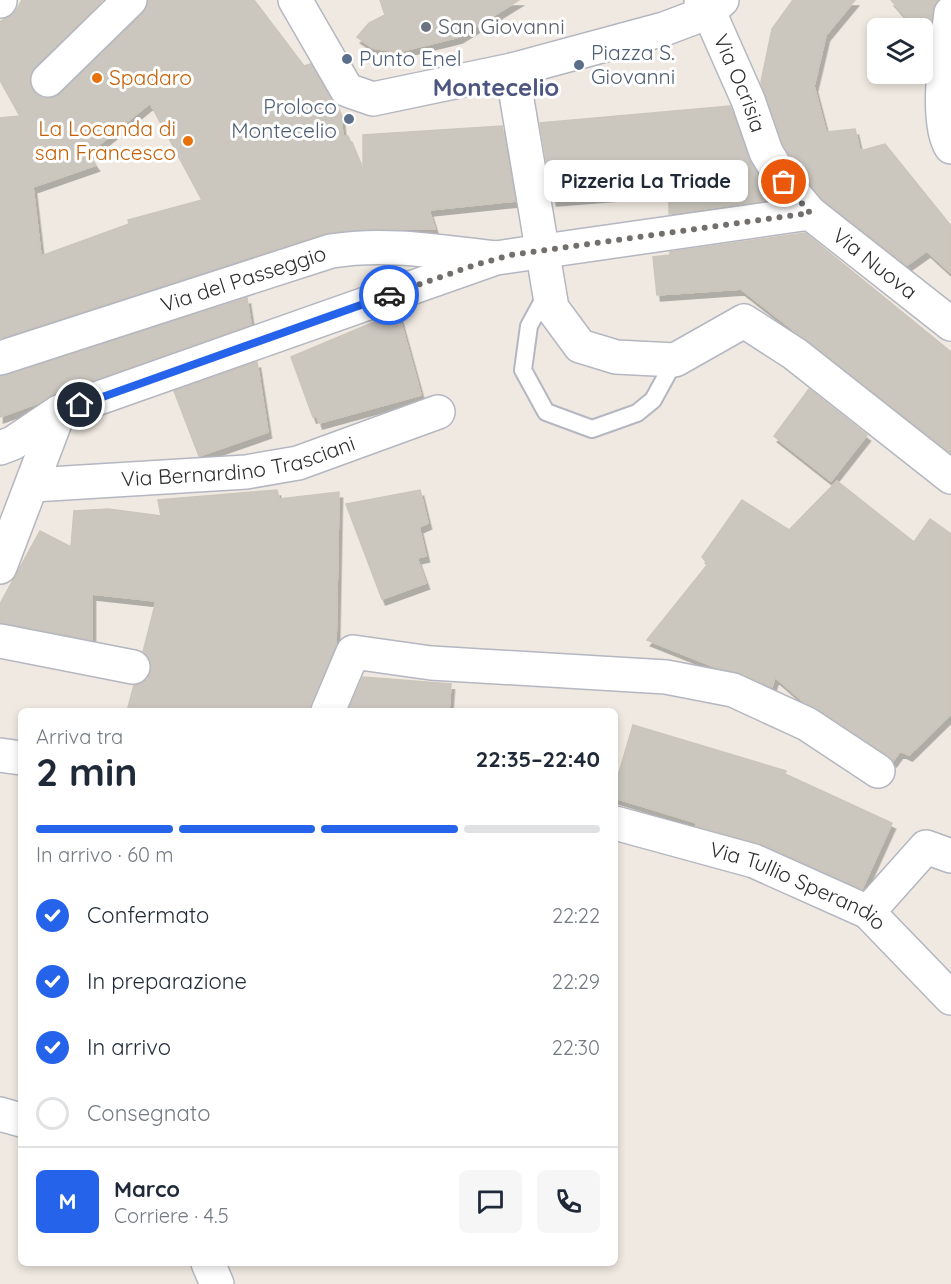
<!DOCTYPE html>
<html lang="it">
<meta charset="utf-8">
<style>
body{margin:0;font-family:Quicksand,sans-serif;background:#f6f6f7;color:#1f2937;height:100vh;display:flex;flex-direction:column;font-size:22px;white-space:nowrap}
*{box-sizing:border-box;margin:0}
p{font-size:20px;color:#747a83}
.icon{flex:none;width:33px;height:33px;fill:none;stroke:currentColor;stroke-width:2;stroke-linecap:round;stroke-linejoin:round}
.map{position:relative;flex:1;overflow:hidden}
.details{position:absolute;left:18px;top:708px;width:600px;height:558px;display:flex;flex-direction:column;background:#fff;border-radius:9px;box-shadow:0 3px 9px #0003}
.details>*{flex:none}
.fabs{position:absolute;left:867px;top:18px;display:grid;gap:12px}
.fabs a{display:grid;place-items:center;width:66px;height:66px;border-radius:9px;background:#fff;box-shadow:0 3px 9px #0003;font-size:30px}
.pin{position:absolute;display:grid;place-items:center;width:51px;height:51px;color:#fff;margin:-26px;border:3px solid #fff;border-radius:50%;box-shadow:0 2px 6px #0007}
.courier{position:absolute;display:grid;place-items:center;width:60px;height:60px;margin:-30px;border:4px solid #2563eb;border-radius:50%;background:#fff;color:#222;box-shadow:0 2px 8px #0007}
.bubble{position:absolute;height:42px;border-radius:9px;background:#fff;box-shadow:0 3px 9px #0003;font-size:20px;font-weight:800;line-height:42px;text-align:center}
.overview em{font-style:normal;font-weight:800}
.overview div{display:flex;flex-direction:column-reverse}
.overview{display:flex;align-items:center;justify-content:space-between;height:102px;padding:0 18px}
h1{font-size:39px;font-weight:800;line-height:45px}
.bar{display:grid;grid-template-columns:repeat(4,1fr);gap:9px 6px;align-content:center;height:72px;padding:0 18px}
.bar i{height:8px;border-radius:4px;background:#e0e1e3}
.bar .active{background:#2563eb}
.bar p{grid-column:span 4}
.line{display:flex;align-items:center;gap:15px;padding:0 18px;border-top:2px solid #e0e1e3}
.line div{flex:1}
.round{display:grid;place-items:center;flex:none;width:63px;height:63px;border-radius:9px;background:#f6f6f7}
ol{padding:0 18px;list-style:none}
li{display:flex;align-items:center;gap:18px;height:66px}
li p{margin-inline-start:auto}
li .icon{padding:6px;border-radius:50%;background:#2563eb;color:#fff;stroke-width:4}
li:last-child{color:#747a83}
li i{width:33px;height:33px;border:3px solid #e0e1e3;border-radius:50%}
.map>svg:first-child{display:block}
.building{fill:#cbc7bf;stroke:#cbc5ba;stroke-width:1.5;fill-rule:evenodd;filter:url(#shadow)}
.lines{fill:none;stroke-linecap:round;stroke-linejoin:round}
.lane-casing{stroke:#b4b7c1;stroke-width:20}
.street-casing{stroke:#b4b7c1;stroke-width:36}
.secondary-casing{stroke:#b4b7c1;stroke-width:36}
.lane{stroke:#fff;stroke-width:16}
.street{stroke:#fff;stroke-width:33}
.secondary{stroke:#fff;stroke-width:33}
.done{stroke:#726f6d;stroke-width:6;stroke-dasharray:0 10.8}
.route{stroke:#2563eb;stroke-width:8}
.worship-dot{fill:#6b7280;stroke:#fff;stroke-width:2}
.service-dot{fill:#5c6f8a;stroke:#fff;stroke-width:2}
.food-dot{fill:#e8710a;stroke:#fff;stroke-width:2}
.labels{text-anchor:middle;stroke-width:6;stroke-linejoin:round;paint-order:stroke}
.worship-label{font-size:21px;fill:#5b616d;stroke:#fff;text-anchor:start}
.service-label{font-size:21px;fill:#4e5e75;stroke:#fff;text-anchor:start}
.food-label{font-size:21px;fill:#c56008;stroke:#fff;text-anchor:start}
.street-label{font-size:21px;fill:#2e2e2e;stroke:#fff}
.quarter-label{font-size:24px;font-weight:bold;fill:#4d5680;stroke:#fff}
</style>
<div class="map">
<svg width="951" height="1284" viewBox="0 0 951 1284">
<defs>
<filter id="shadow"><feDropShadow dx="3.5" dy="6" stdDeviation="0" flood-color="#0004"/></filter>
</defs>
<rect width="100%" height="100%" fill="#efe9e1"/>
<path class="building" d="M22 0H103L30 74V84L34 93 42 98H52L61 93 143 13 148 0H254L304 66 311 64 335 103 341 117 343 136H348L363 172V135L502 126 515 201 429 210 435 229H371L325 233 0 338V118L20 116 0 80V22L16 11ZM150 103 202 200 128 220 129 224 41 256 33 187 96 165 88 154Z
M380 0H519L459 37 398 52 373 48 357 37 369 23 385 15Z
M793 0H855L826 35 814 86 826 132 855 129 860 151 885 144 951 226V273L927 251 907 265 823 199 799 171 783 144 761 82 772 29Z
M891 0H938L933 10 930 28H915Z
M730 106 748 158 774 199 669 214V191L553 200 540 123Z
M805 233 951 352V453L741 289 657 295 653 257 670 255V252Z
M247 298 251 324 53 394 41 402 0 417V376Z
M398 312 421 395 319 423 317 416 313 417 291 357Z
M257 362 268 432 199 456 174 391Z
M809 389 867 435 831 481 774 436Z
M837 481 914 542 930 519 951 534V714L909 755 900 751 893 761 805 703 775 677 772 687 741 673 715 667 647 640 708 564 702 557 742 500 789 530Z
M277 490 279 499 339 492 336 645 310 711H127L134 685 147 680 151 671 150 660 143 652 156 601 92 594V640L0 623V604L40 531 71 547 74 511 108 509 161 516 158 500Z
M420 490 428 523 419 527 426 556 417 558 426 583 382 599 346 504Z
M363 677 451 684 449 711H348Z
M633 725 786 771 785 774 892 823 862 889 762 844 696 826 697 823 615 798V786Z"/>
<g class="lines">
<defs>
<path id="lane" d="M547 293 529 326 523 370 546 412 592 429 637 413 653 400 675 360"/>
<g id="street">
<path d="M295 0 347 90 373 99 512 70 664 29 709 12 722 0"/>
<path id="s1" d="M701 0 709 12 748 100 766 152 784 182 810 213"/>
<path d="M0 1V0"/>
<path d="M951 13C947 45 934 120 951 147"/>
<path d="M512 70 552 308 580 346 616 357 675 360 744 321 795 354 951 477"/>
<path d="M48 80 130 0"/>
<path id="s2" d="M0 358 331 251C386 242 441 252 496 258"/>
<path id="s3" d="M33 485 246 472 298 463 438 412"/>
<path d="M0 567 59 412"/>
<path d="M0 641 133 667"/>
<path d="M328 711 353 652 431 663 666 677 733 690 807 724 878 771"/>
<path d="M0 755 21 758"/>
<path id="s4" d="M615 823 754 861 868 912 951 998"/>
<path d="M868 912 926 847 951 856"/>
<path d="M0 1114 21 1120"/>
<path d="M208 1263 217 1284"/>
</g>
<g id="secondary">
<path id="s5" d="M0 448 13 443 59 412 496 258 810 213 951 324"/>
</g>
</defs>
<use href="#lane" class="lane-casing"/>
<use href="#street" class="street-casing"/>
<use href="#secondary" class="secondary-casing"/>
<use href="#lane" class="lane"/>
<use href="#street" class="street"/>
<use href="#secondary" class="secondary"/>
</g>
<g class="lines">
<path class="done" d="M389 295 475 265 511 255 810 213 784 182"/>
<path class="route" d="M80 405 389 295"/>
</g>
<circle class="worship-dot" cx="426" cy="27" r="6"/>
<g class="service-dot">
<circle cx="347" cy="59" r="6"/>
<circle cx="579" cy="65" r="6"/>
<circle cx="349" cy="119" r="6"/>
</g>
<g class="food-dot">
<circle cx="97" cy="78" r="6"/>
<circle cx="188" cy="141" r="6"/>
</g>
<g class="labels">
<g class="worship-label">
<text x="438" y="34">San Giovanni</text>
</g>
<g class="service-label">
<text x="591" y="60">Piazza S.<tspan x="591" dy="24">Giovanni</tspan></text>
<text x="359" y="66">Punto Enel</text>
<text x="337" y="114" text-anchor="end">Proloco<tspan x="337" dy="24">Montecelio</tspan></text>
</g>
<g class="food-label">
<text x="109" y="85">Spadaro</text>
<text x="176" y="136" text-anchor="end">La Locanda di<tspan x="176" dy="24">san Francesco</tspan></text>
</g>
<g class="street-label">
<text dy="7" stroke="none"><textPath href="#s1" startOffset="92">Via Ocrisia</textPath></text>
<text dy="7" stroke="none"><textPath href="#s5" startOffset="932">Via Nuova</textPath></text>
<text dy="7" stroke="none"><textPath href="#s2" startOffset="256">Via del Passeggio</textPath></text>
<text dy="7" stroke="none"><textPath href="#s3" startOffset="207">Via Bernardino Trasciani</textPath></text>
<text dy="7" stroke="none"><textPath href="#s4" startOffset="194">Via Tullio Sperandio</textPath></text>
</g>
<g class="quarter-label">
<text x="496" y="96">Montecelio</text>
</g>
</g>
</svg>
<div class="fabs">
<a><svg class="icon" aria-label="layers" viewBox="0 0 24 24"><path d="M12 4l9 5-9 5-9-5zM3 14l9 5 9-5"/></svg></a>
</div>
<div class="pin" style="left:784px;top:182px;background:#ea580c"><svg class="icon" aria-label="bag" viewBox="0 0 24 24"><path d="M5 8h14l-1 12H6zM9 8a3 3 0 0 1 6 0"/></svg></div>
<div class="pin" style="left:80px;top:405px;background:#1f2937"><svg class="icon" aria-label="home" viewBox="0 0 24 24"><path d="M3 11l9-7 9 7M6 9v11h12V9"/></svg></div>
<div class="courier" style="left:389px;top:295px"><svg class="icon" aria-label="car" viewBox="0 0 24 24"><path d="M5 17H2v-5l4-1 3-4h7l3 4 3 1v5h-3M9 17h6M6 11h13"/><circle cx="7" cy="17" r="2"/><circle cx="17" cy="17" r="2"/></svg></div>
<div class="bubble" style="left:544px;top:160px;width:204px">Pizzeria La Triade</div>
<section class="details">
<div class="overview"><div><h1>2 min</h1><p>Arriva tra</p></div><em>22:35–22:40</em></div>
<div class="bar"><i class="active"></i><i class="active"></i><i class="active"></i><i></i><p>In arrivo · 60 m</p></div>
<ol>
<li><svg class="icon" aria-label="check" viewBox="0 0 24 24"><path d="M5 12l5 5 9-10"/></svg>Confermato<p>22:22</p></li>
<li><svg class="icon" aria-label="check" viewBox="0 0 24 24"><path d="M5 12l5 5 9-10"/></svg>In preparazione<p>22:29</p></li>
<li><svg class="icon" aria-label="check" viewBox="0 0 24 24"><path d="M5 12l5 5 9-10"/></svg>In arrivo<p>22:30</p></li>
<li><i></i>Consegnato</li>
</ol>
<div class="line" style="height:108px"><b class="round" style="background:#2563eb;color:#fff">M</b><div><b>Marco</b><p>Corriere · 4.5</p></div><a class="round"><svg class="icon" aria-label="chat" viewBox="0 0 24 24"><path d="M4 5h16v11H9l-5 4z"/></svg></a><a class="round"><svg class="icon" aria-label="phone" viewBox="0 0 24 24"><path d="M5 4h4l2 5-3 2q2 4 5 5l2-3 5 2v4C11 20 4 13 5 4z"/></svg></a></div>
</section>
</div>
